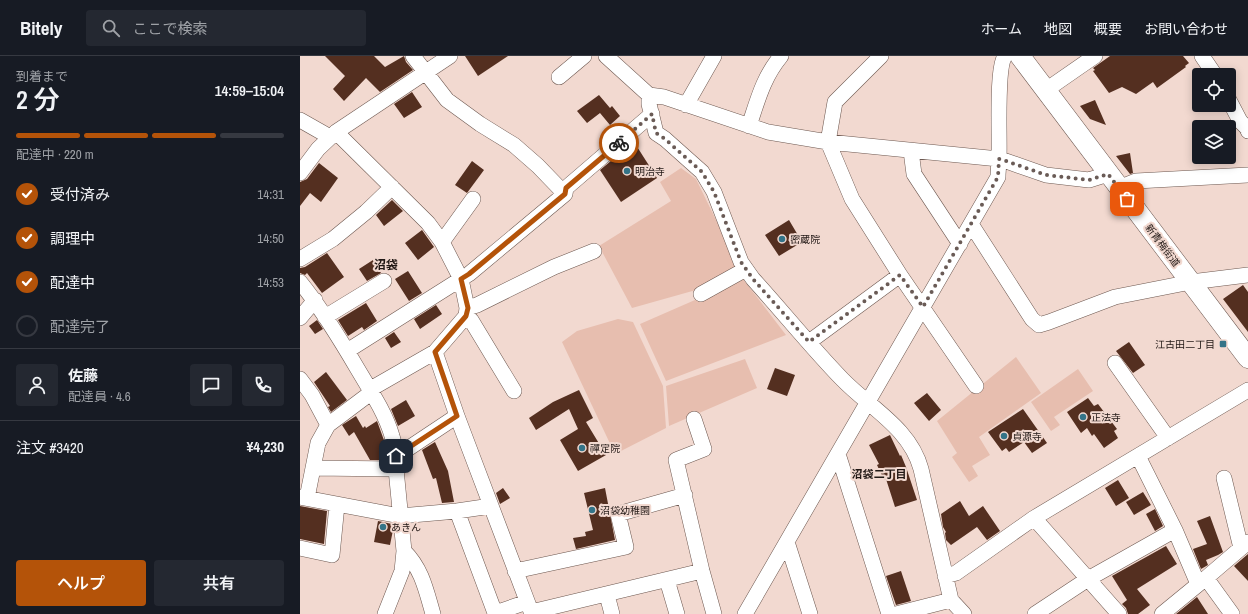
<!DOCTYPE html>
<html lang="ja">
<meta charset="utf-8">
<style>
body{margin:0;font-family:"Archivo Narrow","Noto Sans JP",sans-serif;background:#242831;color:#f1f3f6;height:100vh;display:flex;flex-direction:column;font-size:15px;white-space:nowrap}
*{box-sizing:border-box;margin:0}
p{font-size:13px;color:#9ea1a6}
.icon{flex:none;width:22px;height:22px;fill:none;stroke:currentColor;stroke-width:2;stroke-linecap:round;stroke-linejoin:round}
.map{position:relative;flex:1;overflow:hidden}
.panel{display:flex;flex-direction:column;background:#171b24;width:300px}
.panel>*{flex:none}
.fabs{position:absolute;left:892px;top:12px;display:grid;gap:8px}
.fabs a{display:grid;place-items:center;width:44px;height:44px;border-radius:4px;background:#171b24;box-shadow:0 2px 10px #0003;font-size:20px}
.pin{position:absolute;display:grid;place-items:center;width:34px;height:34px;color:#fff;margin:-17px;border-radius:8px;box-shadow:0 2px 6px #0006}
.courier{position:absolute;display:grid;place-items:center;width:40px;height:40px;margin:-20px;border:3px solid #b45309;border-radius:50%;background:#fff;color:#222;box-shadow:0 1px 5px #0007}
.head em{font-style:normal;font-weight:600}
.head div{display:flex;flex-direction:column-reverse}
.head{display:flex;align-items:center;justify-content:space-between;height:68px;padding:0 16px}
h1{font-size:26px;font-weight:600;line-height:30px}
.bar{display:grid;grid-template-columns:repeat(4,1fr);gap:6px 4px;align-content:center;height:48px;padding:0 16px}
.bar i{height:5px;border-radius:3px;background:#363941}
.bar .current{background:#b45309}
.bar p{grid-column:span 4}
.line{display:flex;align-items:center;gap:10px;padding:0 16px;border-top:1px solid #363941}
.line div{flex:1}
.round{display:grid;place-items:center;flex:none;width:42px;height:42px;border-radius:4px;background:#242831}
ol{padding:0 16px;list-style:none}
li{display:flex;align-items:center;gap:12px;height:44px}
li p{margin-inline-start:auto}
li .icon{padding:4px;border-radius:50%;background:#b45309;color:#fff;stroke-width:4}
li:last-child{color:#9ea1a6}
li i{width:22px;height:22px;border:2px solid #363941;border-radius:50%}
.primary-button{display:flex;gap:8px;margin-top:auto;padding:8px 16px}
.primary-button a{flex:1;height:46px;border-radius:4px;background:#b45309;color:#fff;font-size:16px;font-weight:600;line-height:46px;text-align:center}
.primary-button a+a{background:#242831;color:#f1f3f6}
header{display:flex;align-items:center;gap:24px;box-sizing:border-box;height:56px;padding:0 20px;background:#171b24;border-bottom:1px solid #363941}
header strong{font-size:19px}
nav{display:flex;gap:22px;margin-inline-start:auto;font-size:14px}
.search{width:280px;height:36px;background:#242831;display:flex;align-items:center;gap:10px;box-sizing:border-box;padding:0 14px;border-radius:4px;color:#9ea1a6;font-size:15px}
main{display:flex;flex:1;min-height:0}
.map>svg:first-child{display:block}
.green{fill:#e7beaf}
.building{fill:#542f20}
.lines{fill:none;stroke-linecap:round;stroke-linejoin:round}
.minor-casing{stroke:#6d5850;stroke-width:16}
.major-casing{stroke:#6d5850;stroke-width:21}
.minor{stroke:#fff;stroke-width:15}
.major{stroke:#fff;stroke-width:20}
.done{stroke:#6a5b56;stroke-width:4;stroke-dasharray:0 7.2}
.route{stroke:#b45309;stroke-width:5}
.poi-dot{fill:#347488;stroke:#f2d9d0;stroke-width:1.5}
.labels{text-anchor:middle;stroke-width:4;stroke-linejoin:round;paint-order:stroke}
.poi-label{font-size:10px;fill:#201714;stroke:#f2d9d0;text-anchor:start}
.street-label{font-size:10px;fill:#201714;stroke:#f2d9d0}
.neighbourhood-label{font-size:11px;font-weight:bold;fill:#201714;stroke:#f2d9d0}
.quarter-label{font-size:12px;font-weight:bold;fill:#201714;stroke:#f2d9d0}
</style>
<header>
<strong>Bitely</strong>
<div class="search"><svg class="icon" aria-label="search" viewBox="0 0 24 24"><circle cx="10" cy="10" r="6"/><path d="M15 15l6 6"/></svg>ここで検索</div>
<nav><a>ホーム</a><a>地図</a><a>概要</a><a>お問い合わせ</a></nav>
</header>
<main>
<section class="panel">
<div class="head"><div><h1>2 分</h1><p>到着まで</p></div><em>14:59–15:04</em></div>
<div class="bar"><i class="current"></i><i class="current"></i><i class="current"></i><i></i><p>配達中 · 220 m</p></div>
<ol>
<li><svg class="icon" aria-label="check" viewBox="0 0 24 24"><path d="M5 12l5 5 9-10"/></svg>受付済み<p>14:31</p></li>
<li><svg class="icon" aria-label="check" viewBox="0 0 24 24"><path d="M5 12l5 5 9-10"/></svg>調理中<p>14:50</p></li>
<li><svg class="icon" aria-label="check" viewBox="0 0 24 24"><path d="M5 12l5 5 9-10"/></svg>配達中<p>14:53</p></li>
<li><i></i>配達完了</li>
</ol>
<div class="line" style="height:72px"><a class="round"><svg class="icon" aria-label="person" viewBox="0 0 24 24"><circle cx="12" cy="8" r="4"/><path d="M4 21q1-7 8-7t8 7"/></svg></a><div><b>佐藤</b><p>配達員 · 4.6</p></div><a class="round"><svg class="icon" aria-label="chat" viewBox="0 0 24 24"><path d="M4 5h16v11H9l-5 4z"/></svg></a><a class="round"><svg class="icon" aria-label="phone" viewBox="0 0 24 24"><path d="M5 4h4l2 5-3 2q2 4 5 5l2-3 5 2v4C11 20 4 13 5 4z"/></svg></a></div>
<div class="line" style="height:52px"><div>注文 #3420</div><b>¥4,230</b></div>
<div class="primary-button"><a>ヘルプ</a><a>共有</a></div>
</section>
<div class="map">
<svg width="948" height="558" viewBox="0 0 948 558">
<rect width="100%" height="100%" fill="#f2d9d0"/>
<path class="green" d="M381 112 396 123 439 211 396 234 332 252 299 190 371 145 360 126Z
M443 223 486 279 366 325 340 268Z
M318 263 333 266 363 330 366 372 319 396H314L262 286 277 275Z
M716 301 741 337 679 381 690 399 672 410 678 420 669 426 652 401 657 397 637 365Z
M445 303 457 332 369 370 366 330Z
M778 313 793 335 754 361 760 369 751 375 731 346Z"/>
<path class="building" d="M25 0H74L85 11 104 0 106 6 113 14 80 36 66 22 44 45 33 33 45 20Z
M165 0H208L178 20Z
M810 0H883L889 7 885 10 886 11 857 32 853 26 836 38 822 31 809 37 793 15 795 14 793 12Z
M112 36 122 51 104 62 94 48Z
M299 39 310 52 312 50 320 60 310 69 300 57 287 67 277 55Z
M795 44 806 69 790 63 780 50Z
M334 86 357 122 321 146 300 114Z
M830 97 833 117 830 118 816 100Z
M172 105 184 114 167 137 155 129Z
M19 107 38 122 21 146 10 137 0 150V126L7 123Z
M92 144 103 155 84 170 76 159Z
M489 164 502 186 479 200 465 179Z
M122 174 134 191 118 204 105 187Z
M27 197 44 221 22 237 7 217 5 219 0 217V212L5 211Z
M73 204 81 217 67 225 59 213Z
M108 215 122 237 109 245 95 223Z
M943 229 948 236V276L923 243Z
M66 247 77 265 64 274 62 271 48 280 38 264Z
M136 249 142 258 120 273 114 263Z
M17 264 23 273 15 278 9 270Z
M94 276 101 286 91 292 85 282Z
M829 286 845 309 833 317 816 295Z
M475 312 495 319 487 340 467 333Z
M26 316 47 344 31 356 28 351 30 350 14 326Z
M279 334 293 362 286 366 306 399 278 415 260 384 278 373 269 353 236 374 229 362 253 346Z
M627 337 641 354 629 365 614 347Z
M788 342 794 350 798 348 817 373 814 375 818 382 804 392 794 378 792 380 787 372 781 377 767 356Z
M106 344 115 360 98 370 91 353Z
M723 353 747 387 732 397 724 386 709 396 706 392 702 395 688 376Z
M56 360 63 372 65 370 66 372 77 365 85 387 86 404H70L54 376 49 380 42 369Z
M590 379 600 400 601 399 606 411 617 444 595 451 586 423 584 424 577 409 579 408 569 389Z
M135 386 148 415 154 446 142 447 136 422 133 423 122 394Z
M818 424 829 442 816 450 805 432Z
M203 432 210 442 200 448 196 437Z
M305 432 315 484 276 493 273 482 286 480 285 476 293 474 284 437Z
M843 436 851 449 834 459 826 446Z
M660 445 669 460 683 450 700 475 687 484 677 471 651 489 646 484 645 477 646 476 643 471 641 458Z
M0 450 27 455 24 488 0 483Z
M855 453 863 470 855 475 846 458Z
M910 460 923 496 918 499 906 504 908 509 901 513 893 493 907 488 897 465Z
M78 465 92 468 93 474 90 489 74 486Z
M866 490 877 508 837 533 850 549 838 558H828L826 552 822 548 827 544 812 520Z
M948 498V525L934 510Z
M601 515 611 545 596 549 586 520Z
M897 541 908 558H876Z"/>
<g class="lines">
<defs>
<path id="minor" d="M113 0 147 44 180 68 214 89 238 110 265 138
M306 0 349 39 364 41 468 76 528 86 699 103 706 105 746 119 789 124 808 118
M581 0 535 46 528 86 552 143 600 219 676 330
M902 0 915 19
M259 21 284 0
M746 34 795 0
M349 39V48L356 77 365 83 402 116 414 136 441 206 453 223C483 256 511 291 542 323 570 352 610 372 621 413L651 544 664 558
M929 44 940 65 947 72 948 75
M386 49 414 0
M0 64 30 81
M449 70C458 43 463 22 481 0
M36 76 128 167 142 186 161 223 47 295
M611 95 614 118 660 188
M0 117 18 93 36 76 150 0
M819 132 836 125 948 119
M671 168 732 263 739 269 749 266 815 241 891 226 948 219
M142 186 173 143
M0 203 33 183 66 156 92 131
M0 226C22 253 40 283 57 312 70 334 85 356 92 380 96 391 96 402 96 413L104 495 102 515 85 558
M401 238 446 213
M167 252 177 249 254 211 294 195
M166 260 171 264 214 335
M25 261 84 225
M0 262 15 244
M509 286 600 219
M815 307 868 382
M0 323 12 339 28 369
M394 363 404 393 376 404 402 515 414 558
M538 398 589 558
M97 400 157 360
M838 400 875 474 898 528
M13 412 96 413
M924 422 941 492
M0 441 100 460 157 455 191 450
M7 442 18 387 28 369 68 339 74 331 135 296
M157 455 195 557 227 546
M734 462 819 558
M487 486 510 558
M0 492 32 499 37 449
M104 495C122 513 126 534 133 558
M215 515 326 491 318 458 385 439
M645 520 656 517 734 462 948 334
M906 522 932 558
M367 524 377 558
M307 539 312 558
M231 556 402 515
M232 558 157 360 135 296 166 260 167 252 161 223 169 218 265 138 266 132 352 58
M445 558 698 121C698 115 699 109 699 102 700 83 696 12 705 0
M596 558 651 544
M735 558 788 523 875 474
M862 558 906 522 948 486"/>
<path id="major" d="M720 0 948 302"/>
</defs>
<use href="#minor" class="minor-casing"/>
<use href="#major" class="major-casing"/>
<use href="#minor" class="minor"/>
<use href="#major" class="major"/>
</g>
<g class="lines">
<path class="done" d="M319 87 352 58 356 77 365 83 402 116 414 136 441 206 453 223 509 286 600 219 623 251 698 121 699 103 706 105 746 119 789 124 808 118 827 143"/>
<path class="route" d="M96 400 157 360 135 296 166 260 168 252 161 223 169 218 265 138 266 132 319 87"/>
</g>
<g class="poi-dot">
<circle cx="327" cy="115" r="4"/>
<circle cx="482" cy="183" r="4"/>
<rect x="919" y="284" width="8" height="8" rx="2"/>
<circle cx="783" cy="361" r="4"/>
<circle cx="704" cy="380" r="4"/>
<circle cx="282" cy="392" r="4"/>
<circle cx="292" cy="454" r="4"/>
<circle cx="83" cy="471" r="4"/>
</g>
<g class="labels">
<g class="poi-label">
<text x="335" y="119">明治寺</text>
<text x="490" y="187">密蔵院</text>
<text x="915" y="292" text-anchor="end">江古田二丁目</text>
<text x="791" y="365">正法寺</text>
<text x="712" y="384">貞源寺</text>
<text x="290" y="396">禪定院</text>
<text x="300" y="458">沼袋幼稚園</text>
<text x="91" y="475">あきん</text>
</g>
<g class="street-label">
<text transform="translate(863 189) rotate(53)" y="4">新青梅街道</text>
</g>
<g class="neighbourhood-label">
<text x="579" y="422">沼袋二丁目</text>
</g>
<g class="quarter-label">
<text x="86" y="213">沼袋</text>
</g>
</g>
</svg>
<div class="fabs">
<a><svg class="icon" aria-label="locate" viewBox="0 0 24 24"><circle cx="12" cy="12" r="6"/><path d="M12 2v4M12 18v4M2 12h4M18 12h4"/></svg></a>
<a><svg class="icon" aria-label="layers" viewBox="0 0 24 24"><path d="M12 4l9 5-9 5-9-5zM3 14l9 5 9-5"/></svg></a>
</div>
<div class="pin" style="left:827px;top:143px;background:#ea580c"><svg class="icon" aria-label="bag" viewBox="0 0 24 24"><path d="M5 8h14l-1 12H6zM9 8a3 3 0 0 1 6 0"/></svg></div>
<div class="pin" style="left:96px;top:400px;background:#1f2937"><svg class="icon" aria-label="home" viewBox="0 0 24 24"><path d="M3 11l9-7 9 7M6 9v11h12V9"/></svg></div>
<div class="courier" style="left:319px;top:87px"><svg class="icon" aria-label="bike" viewBox="0 0 24 24"><circle cx="6" cy="16" r="4"/><circle cx="18" cy="16" r="4"/><path d="M6 16l4-8h5l3 8M10 8l3 8H6M13 5h3"/></svg></div>
</div>
</main>
